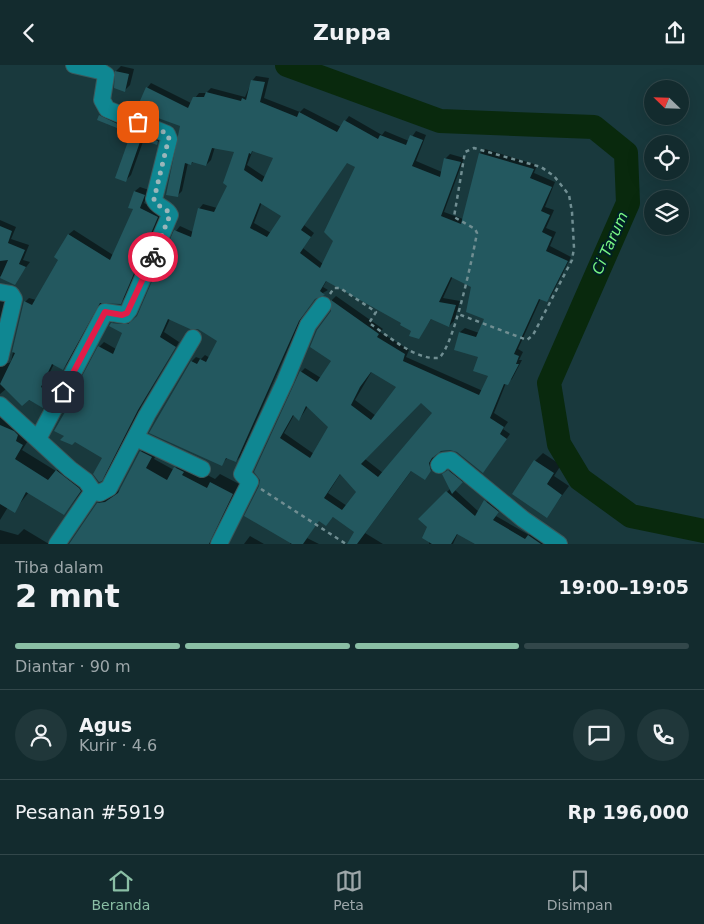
<!DOCTYPE html>
<html lang="id">
<meta charset="utf-8">
<style>
body{margin:0;font-family:"DejaVu Sans",sans-serif;background:#20373a;color:#f1f3f6;height:100vh;display:flex;flex-direction:column;font-size:19px;white-space:nowrap}
*{box-sizing:border-box;margin:0}
p{font-size:16px;color:#9da7aa}
.icon{flex:none;width:28px;height:28px;fill:none;stroke:currentColor;stroke-width:2;stroke-linecap:round;stroke-linejoin:round}
.map{position:relative;height:479px;overflow:hidden}
.side{display:flex;flex-direction:column;background:#132b2e;flex:1}
.side>*{flex:none}
.needle{width:32px;rotate:293deg}
.buttons{position:absolute;left:644px;top:15px;display:grid;gap:10px}
.buttons a{display:grid;place-items:center;width:45px;height:45px;border-radius:50%;background:#132b2e;box-shadow:0 5px 20px #0002,0 0 0 1px #32474a;font-size:25px}
.pin{position:absolute;display:grid;place-items:center;width:42px;height:42px;color:#fff;margin:-21px;border-radius:10px;box-shadow:0 2px 8px #0006}
.courier{position:absolute;display:grid;place-items:center;width:50px;height:50px;margin:-25px;border:4px solid #e11d48;border-radius:50%;background:#fff;color:#222;box-shadow:0 1px 6px #0007}
.head em{font-style:normal;font-weight:700}
.head div{display:flex;flex-direction:column-reverse}
.head{display:flex;align-items:center;justify-content:space-between;height:85px;padding:0 15px}
h1{font-size:32px;font-weight:700;line-height:38px}
.bar{display:grid;grid-template-columns:repeat(4,1fr);gap:8px 5px;align-content:center;height:60px;padding:0 15px}
.bar i{height:6px;border-radius:4px;background:#32474a}
.bar .on{background:#8abfa5}
.bar p{grid-column:span 4}
.line{display:flex;align-items:center;gap:12px;padding:0 15px;border-top:1px solid #32474a}
.line div{flex:1}
.round{display:grid;place-items:center;flex:none;width:52px;height:52px;border-radius:26px;background:#20373a}
header{display:flex;justify-content:space-between;align-items:center;height:65px;padding:0 15px;background:#132b2e;font-size:22px;font-weight:700}
.menu{display:flex;justify-content:space-around;align-items:center;height:70px;border-top:1px solid #32474a;background:#132b2e;font-size:14px;color:#9da7aa}
.menu a{display:grid;justify-items:center;gap:2px}
.menu .on{color:#8abfa5}
.map>svg:first-child{display:block}
.shadow{fill:#0007;fill-rule:evenodd}
.lines{fill:none;stroke-linecap:round;stroke-linejoin:round}
.river{stroke:#09290d;stroke-width:24}
.building{fill:#23585f;fill-rule:evenodd}
.minor-casing{stroke:#3a595c;stroke-width:18}
.path{stroke:#708e92;stroke-width:2.5;stroke-dasharray:4 4;stroke-linecap:butt}
.minor{stroke:#0f8792;stroke-width:16}
.done{stroke:#9ab6ba;stroke-width:5;stroke-dasharray:0 9}
.route{stroke:#e11d48;stroke-width:6}
.labels{text-anchor:middle;stroke-width:4;stroke-linejoin:round;paint-order:stroke}
.water-label{font-size:15px;font-style:italic;fill:#77f483;stroke:#002024}
</style>
<header><svg class="icon" aria-label="back" viewBox="0 0 24 24"><path d="M15 5l-7 7 7 7"/></svg>Zuppa<svg class="icon" aria-label="share" viewBox="0 0 24 24"><path d="M12 15V3M7 8l5-5 5 5M5 13v7h14v-7"/></svg></header>
<div class="map">
<svg width="704" height="479" viewBox="0 0 704 479">
<rect width="100%" height="100%" fill="#19393d"/>
<path class="shadow" d="M121 1 134 4 130 20 125 25 115 22 116 6Z
M256 11 269 13 264 33 300 47 304 43 341 62 349 51 382 70 385 66 409 76 416 66 426 70 416 96 442 107 445 94 450 89 464 93 444 147 463 154 480 88 485 84 537 100 534 108 555 117 545 142 554 145 546 163 556 167 550 181 571 192 551 231 547 235 541 233 518 284 523 287 519 295H522L512 314 506 318 494 348 508 357 503 364 510 369 483 407 454 384 437 387 433 391 435 400 425 414 412 405 365 468 383 479H348L355 467 334 451 326 460 319 455 307 473 319 479H290L291 477 260 421 301 307 305 303 321 313 333 296 332 235 336 231 383 264 380 267 409 285 406 292 483 326 489 310 479 291 455 284 460 267 465 263 479 268 485 253 472 221 453 211 443 233 460 236 454 256 449 261 432 253 418 273 413 265 402 257 327 215 323 222 328 225 316 232 303 250 240 392 236 396 228 392 222 399 151 367 192 296 196 292 201 294 205 290 210 293 219 276 198 263 170 254 164 267 179 277 142 340 106 410 101 415 104 393 66 371 85 316 82 314 99 282 104 277 116 284 124 267 112 259 116 254 129 256 137 253 176 166 180 161 193 167 199 144 203 139 217 143 228 121 236 86 215 82 211 95 206 100 194 96 191 99 188 98 182 126 177 131 182 61 147 23 151 18 191 38 199 28H206L211 23 245 32 252 16ZM253 85 275 93 265 112 247 100ZM347 97 356 102 334 176 323 199 303 183 314 168 304 160ZM262 137 283 151 271 168 254 158ZM372 306 398 322 376 351 355 335ZM421 337 434 348 383 408 365 394ZM308 341 330 362 314 389 284 368 294 350 299 355ZM341 408 358 426 347 441 328 428Z
M106 45 122 56 117 61 99 54Z
M135 59 162 73 157 78 144 74 131 110 125 116 133 67 129 66Z
M140 122 149 125 144 138 162 147 125 233 120 238 102 237 67 299 63 304 54 299 45 317 55 323 43 342 6 324 0 329V297L9 298 11 296 25 237 29 233 36 235 60 194 56 191 69 169 74 165 113 190 134 144 129 142 135 126Z
M0 155 16 162 11 174 29 180 23 195 30 197 14 218 0 211Z
M0 232 6 235 0 261Z
M0 347 31 371 22 385 56 406 66 397 89 417 64 449 29 427 14 446 8 442 0 455Z
M149 378 160 383 154 394 174 405 184 394 190 401 215 414 220 409 241 420 217 479H69L98 438 107 429 115 428 121 424 141 387Z
M543 388 561 400 554 411 569 421 547 451 535 396Z
M454 401 467 412 455 425 479 447 490 432 502 442 496 451 529 470 533 466 552 479H488L458 468 453 479H429V462L420 454 451 423 444 410Z
M24 464 49 479H0V465L18 470Z
M250 471 264 479H244Z"/>
<g class="lines">
<path class="river" d="M287 0 440 56 594 62 626 88 628 138 549 318 559 379 580 414 631 451 704 466"/>
</g>
<path class="building" d="M115 6 129 9 125 27 114 23Z
M251 15 265 17 260 37 297 52 299 47 337 67 344 55 378 74 380 70 406 80 410 70 423 75 412 101 440 112 444 93 461 97 441 151 461 159 479 88 534 104 530 113 552 122 541 146 550 150 542 167 552 172 546 186 568 196 547 237 539 234 514 289 519 291 516 299H519L508 320 504 319 490 353 504 362 500 369 507 374 483 408 457 387 450 385 441 386 432 393 429 398 431 406 425 415 411 406 357 479H347L354 467 333 452 326 461 319 456 303 479H292L244 451 259 421 260 415 254 407 300 306 317 317 331 296 310 282 317 265 331 246V235L379 269 377 272 405 289 403 296 479 330 488 311 473 306 478 292 454 285 459 267 476 272 484 254 466 247 471 222 451 212 439 237 456 240 449 262 431 254 419 274 409 271 411 266 400 260 401 258 326 216 320 226 325 230 315 234 299 256 236 397 226 393 222 401 149 368 191 296 197 299 200 294 206 297 217 276 198 264H190L168 254 160 272 176 282 138 345 102 416 99 417 93 409 102 393 75 377 72 380 60 375 64 371 54 366 83 316 80 315 98 281 113 289 122 268 109 261 111 258 128 259 137 251 174 165 191 172 198 143 214 147 227 121 223 118 234 87 212 83 206 101 192 97 191 100 185 98 178 132 166 130 180 61 136 45 146 22 188 43 193 32H204L206 27 241 36 242 33 246 35ZM252 86 273 93 262 117 244 105 249 88 251 89ZM347 98 355 102 324 167 333 176 320 203 300 188 311 172 301 165ZM260 138 281 151 267 172 250 163ZM371 307 396 322 371 355 351 340 360 322ZM421 338 432 348 378 412 361 399ZM306 341 328 362 310 393 280 373 293 350 299 356ZM340 409 356 427 342 445 324 433Z
M99 50 118 59 117 63 97 55Z
M128 64 158 76 157 80 141 74 126 117 115 113 131 68 127 67Z
M134 126 145 130 140 143 158 152 121 239 100 238 63 305 52 299 41 322 51 328 43 343 29 335 22 341 0 319 15 288 12 287 24 236 32 240 58 195 54 192 68 169 110 195 133 144 128 143Z
M0 161 12 166 8 178 25 185 19 199 26 202 15 220 0 213 8 195 0 196Z
M0 360 14 366 18 370 16 376 23 380 15 394 48 415 56 405 79 423 81 426 64 450 26 427 15 448 0 439Z
M140 386 152 392 146 403 167 415 174 402 184 407 182 410 207 423 210 417 233 429 209 479H69L97 438 105 437 118 428Z
M534 395 554 408 547 419 562 430 547 453 512 429Z
M448 405 463 417 452 429 442 409Z
M446 426 475 451 484 435 499 447 493 455 525 474 528 470 541 479H475L457 469 451 479H432L422 473 427 462 418 454Z"/>
<g class="lines">
<defs>
<path id="minor" d="M0 227 11 229 14 234 0 293
M0 340 70 404 86 416 93 426
M136 373 202 404
M38 374 105 247 125 250 129 245 170 150C167 142 157 143 154 134L169 74 167 69 107 44 102 35 106 10 100 6 74 0
M439 400 443 396 451 395 523 454 559 479
M57 479 93 426 100 428 109 423 147 350 193 273
M219 479 250 417 242 409 285 316 308 260 323 240"/>
</defs>
<use href="#minor" class="minor-casing"/>
<path class="path" d="M330 229 334 223H340L376 247 369 258C389 271 414 295 439 293 454 281 473 190 477 168L475 164 454 152 465 87 474 83 541 102 554 111 569 130 572 147 574 183 572 195 533 270 527 275 458 249
M261 424 346 479"/>
<use href="#minor" class="minor"/>
</g>
<g class="lines">
<path class="done" d="M138 57 166 68 169 72 154 134C157 143 167 142 170 150L153 192"/>
<path class="route" d="M63 327 105 247 122 250 127 248 153 192"/>
</g>
<g class="labels">
<g class="water-label">
<text transform="translate(610 178) rotate(-66)" y="5">Ci Tarum</text>
</g>
</g>
</svg>
<div class="buttons">
<a><svg class="needle" viewBox="-14 -14 28 28"><path d="M0-13l5 13h-10z" fill="#e53935"/><path d="M0 13l5-13h-10z" fill="#9da7aa"/></svg></a>
<a><svg class="icon" aria-label="locate" viewBox="0 0 24 24"><circle cx="12" cy="12" r="6"/><path d="M12 2v4M12 18v4M2 12h4M18 12h4"/></svg></a>
<a><svg class="icon" aria-label="layers" viewBox="0 0 24 24"><path d="M12 4l9 5-9 5-9-5zM3 14l9 5 9-5"/></svg></a>
</div>
<div class="pin" style="left:138px;top:57px;background:#ea580c"><svg class="icon" aria-label="bag" viewBox="0 0 24 24"><path d="M5 8h14l-1 12H6zM9 8a3 3 0 0 1 6 0"/></svg></div>
<div class="pin" style="left:63px;top:327px;background:#1f2937"><svg class="icon" aria-label="home" viewBox="0 0 24 24"><path d="M3 11l9-7 9 7M6 9v11h12V9"/></svg></div>
<div class="courier" style="left:153px;top:192px"><svg class="icon" aria-label="bike" viewBox="0 0 24 24"><circle cx="6" cy="16" r="4"/><circle cx="18" cy="16" r="4"/><path d="M6 16l4-8h5l3 8M10 8l3 8H6M13 5h3"/></svg></div>
</div>
<section class="side">
<div class="head"><div><h1>2 mnt</h1><p>Tiba dalam</p></div><em>19:00–19:05</em></div>
<div class="bar"><i class="on"></i><i class="on"></i><i class="on"></i><i></i><p>Diantar · 90 m</p></div>
<div class="line" style="height:90px"><a class="round"><svg class="icon" aria-label="person" viewBox="0 0 24 24"><circle cx="12" cy="8" r="4"/><path d="M4 21q1-7 8-7t8 7"/></svg></a><div><b>Agus</b><p>Kurir · 4.6</p></div><a class="round"><svg class="icon" aria-label="chat" viewBox="0 0 24 24"><path d="M4 5h16v11H9l-5 4z"/></svg></a><a class="round"><svg class="icon" aria-label="phone" viewBox="0 0 24 24"><path d="M5 4h4l2 5-3 2q2 4 5 5l2-3 5 2v4C11 20 4 13 5 4z"/></svg></a></div>
<div class="line" style="height:65px"><div>Pesanan #5919</div><b>Rp 196,000</b></div>
</section>
<nav class="menu">
<a class="on"><svg class="icon" aria-label="home" viewBox="0 0 24 24"><path d="M3 11l9-7 9 7M6 9v11h12V9"/></svg>Beranda</a>
<a><svg class="icon" aria-label="map" viewBox="0 0 24 24"><path d="M3 6l6-2 6 2 6-2v14l-6 2-6-2-6 2zM9 4v14M15 6v14"/></svg>Peta</a>
<a><svg class="icon" aria-label="saved" viewBox="0 0 24 24"><path d="M7 4h10v16l-5-4-5 4z"/></svg>Disimpan</a>
</nav>
